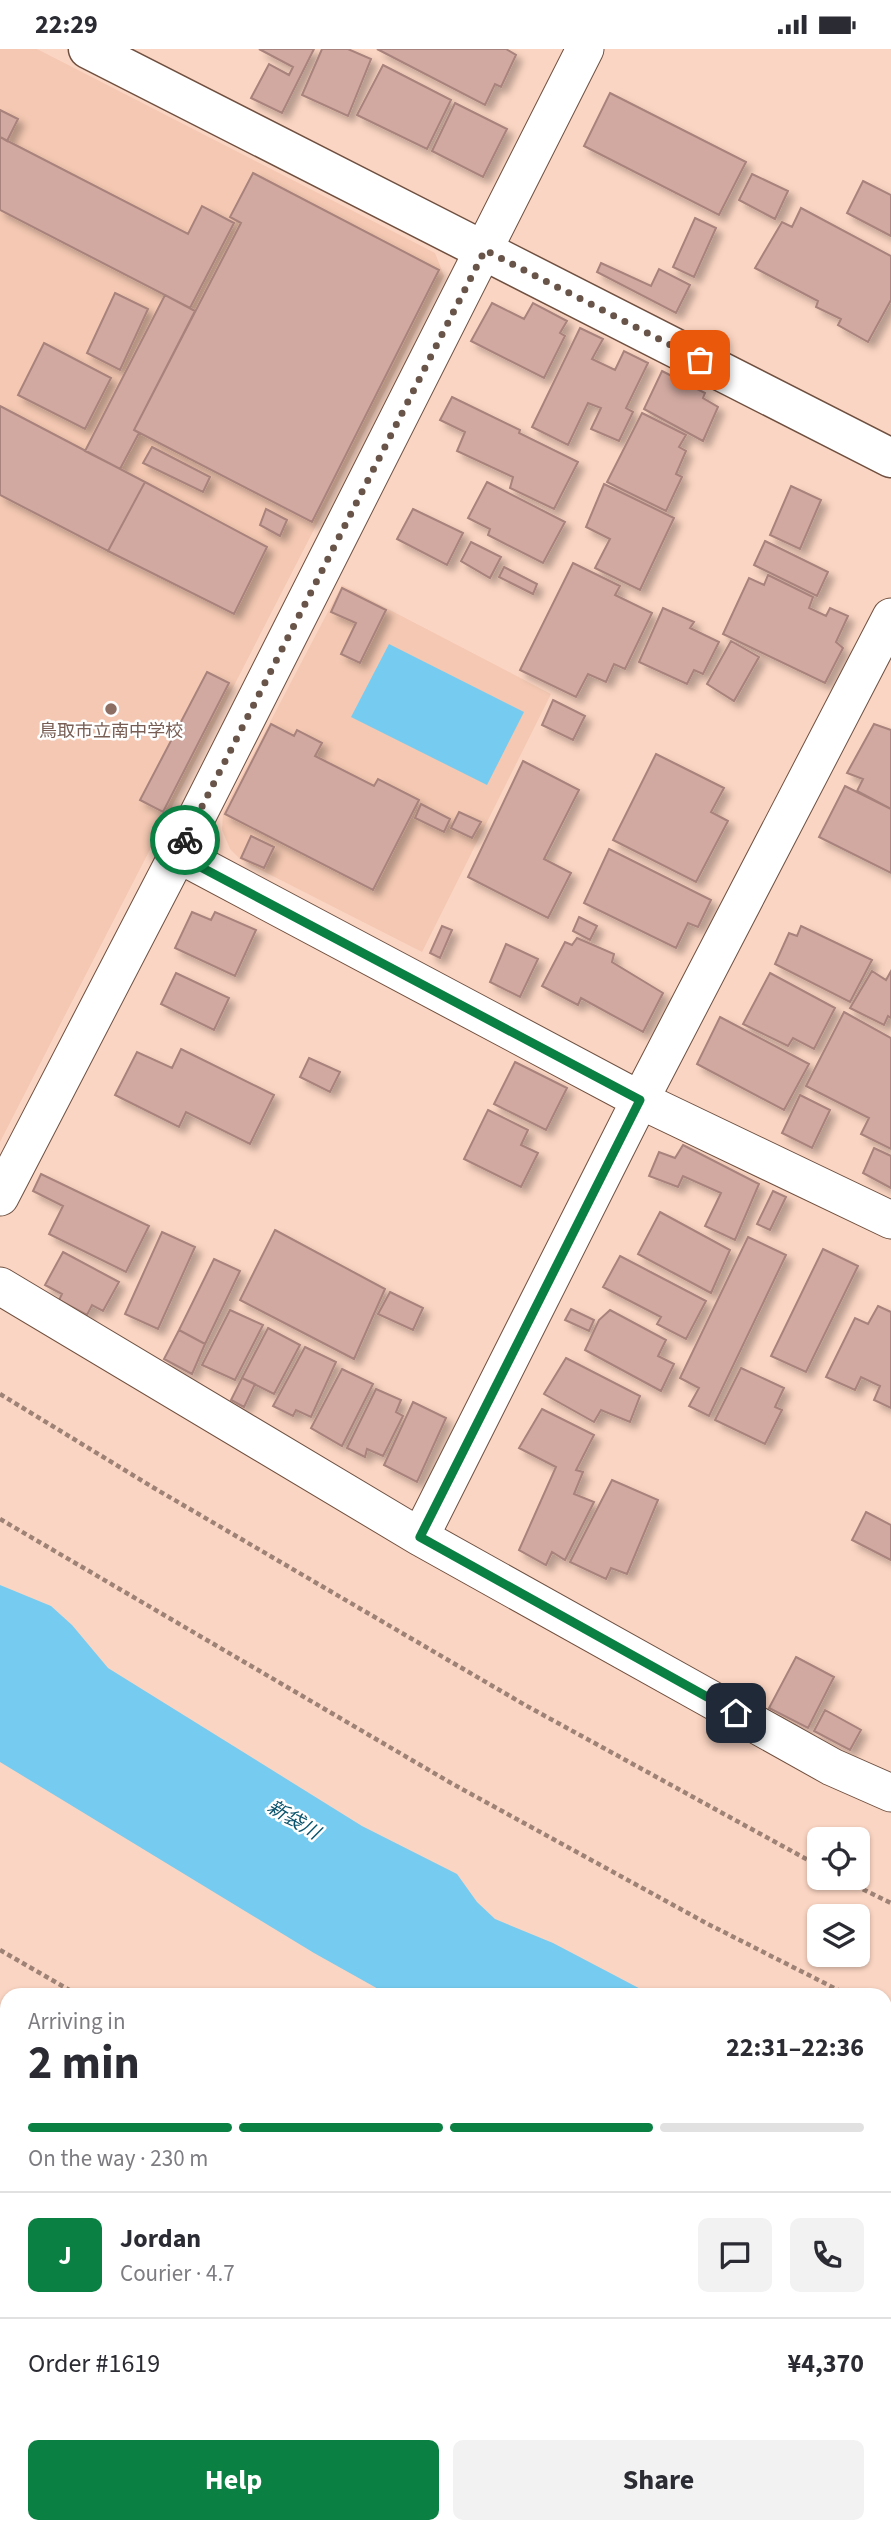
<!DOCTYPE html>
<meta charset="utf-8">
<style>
body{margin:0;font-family:"Source Sans 3","Noto Sans JP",sans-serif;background:#f2f2f3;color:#2b2b33;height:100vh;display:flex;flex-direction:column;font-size:26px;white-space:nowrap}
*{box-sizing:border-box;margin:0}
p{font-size:23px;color:#7c7c81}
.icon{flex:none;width:38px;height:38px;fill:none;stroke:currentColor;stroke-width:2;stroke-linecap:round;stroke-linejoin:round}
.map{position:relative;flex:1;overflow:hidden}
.details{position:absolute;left:0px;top:1939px;width:892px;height:546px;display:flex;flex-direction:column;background:#fff;border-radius:21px 21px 0 0;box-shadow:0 2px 5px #0004}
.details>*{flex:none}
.buttons{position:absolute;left:807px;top:1778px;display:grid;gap:14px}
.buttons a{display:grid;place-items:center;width:63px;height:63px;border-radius:10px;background:#fff;box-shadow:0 2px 5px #0004;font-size:35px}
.pin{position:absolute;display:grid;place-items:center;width:60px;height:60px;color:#fff;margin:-30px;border-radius:14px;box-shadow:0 4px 10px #0006}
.courier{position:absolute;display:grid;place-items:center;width:70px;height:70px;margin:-35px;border:5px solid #0b8043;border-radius:50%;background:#fff;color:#222;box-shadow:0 2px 9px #0007}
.summary em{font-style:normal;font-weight:700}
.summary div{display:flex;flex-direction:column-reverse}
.summary{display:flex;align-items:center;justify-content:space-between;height:119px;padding:0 28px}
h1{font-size:46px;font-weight:700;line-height:52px}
.bar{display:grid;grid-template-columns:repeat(4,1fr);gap:10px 7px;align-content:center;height:84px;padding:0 28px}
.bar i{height:9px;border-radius:5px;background:#e1e1e2}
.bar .on{background:#0b8043}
.bar p{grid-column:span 4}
.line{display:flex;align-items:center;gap:18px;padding:0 28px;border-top:2px solid #e1e1e2}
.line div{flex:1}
.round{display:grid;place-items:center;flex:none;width:74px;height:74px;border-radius:10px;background:#f2f2f3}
.action{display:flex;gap:14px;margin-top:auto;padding:14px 28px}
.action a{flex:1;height:80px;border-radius:10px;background:#0b8043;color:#fff;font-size:28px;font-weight:700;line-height:80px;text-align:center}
.action a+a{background:#f2f2f3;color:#2b2b33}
.status{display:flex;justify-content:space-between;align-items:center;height:49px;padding:0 35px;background:#fff;direction:ltr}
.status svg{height:19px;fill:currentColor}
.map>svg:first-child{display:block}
.built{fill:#f4c8b2}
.water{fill:#76ccf0}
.building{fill:#d1a9a1;stroke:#a8827b;stroke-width:2;filter:url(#shadow)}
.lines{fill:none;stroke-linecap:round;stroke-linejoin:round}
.street-casing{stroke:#6f5040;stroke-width:39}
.secondary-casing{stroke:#6f5040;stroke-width:41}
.path{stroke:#9d8275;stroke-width:4.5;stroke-dasharray:5 3.5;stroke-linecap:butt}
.street{stroke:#fff;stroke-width:37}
.secondary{stroke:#fff;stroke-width:38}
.done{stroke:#695449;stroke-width:7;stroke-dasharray:0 12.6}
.route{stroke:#0b8043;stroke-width:9}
.education-dot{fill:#8d6e63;stroke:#fff;stroke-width:2.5}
.labels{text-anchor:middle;stroke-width:5;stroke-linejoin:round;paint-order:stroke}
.education-label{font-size:18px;fill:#785e54;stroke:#fff}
.water-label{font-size:19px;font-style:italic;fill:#0a536c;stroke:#fff}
</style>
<div class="status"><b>22:29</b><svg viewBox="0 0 49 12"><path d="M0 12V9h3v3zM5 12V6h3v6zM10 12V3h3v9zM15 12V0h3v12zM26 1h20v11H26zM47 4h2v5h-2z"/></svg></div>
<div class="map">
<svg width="891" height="2485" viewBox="0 0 891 2485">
<defs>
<filter id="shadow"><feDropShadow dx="6" dy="6" stdDeviation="3.5" flood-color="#0004"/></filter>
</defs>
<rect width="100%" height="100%" fill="#fbd5c3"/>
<path class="built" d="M0 0H37L435 204 444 227 0 1093Z
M342 536 551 645 422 903 241 811 230 800 222 781 223 763Z"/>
<path class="water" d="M389 595 524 663 487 736 351 668Z
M0 1536 51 1557 72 1576 108 1619 362 1777 457 1825 477 1853 495 1870 553 1894 652 1946H389L314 1904 0 1713Z
M886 2089 891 2092V2208L886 2205Z"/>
<path class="building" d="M259 0H314L282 64 251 49 269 15 289 26 293 18Z
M322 0H348L371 10 348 67 302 46Z
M377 0H506L516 6 501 38 495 35 485 56Z
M383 16 451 51 427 100 357 66Z
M610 44 746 113 719 166 584 97Z
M455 54 507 80 483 128 432 102Z
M0 61 18 70 7 92 0 88Z
M0 88 188 185 202 157 234 174 190 259 0 161Z
M253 124 439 221 312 473 134 381 241 174 230 168Z
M752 125 788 142 775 170 739 151Z
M863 132 891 146V187L847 164Z
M801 159 891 207V251L868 293 838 276 841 270 816 258 818 252 755 219 782 173 792 178Z
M695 169 716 179 694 228 673 218Z
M601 214 651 237 659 220 690 236 676 264 597 223Z
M115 244 148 260 120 321 87 304Z
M165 246 195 262 134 381 139 384 120 420 85 402Z
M492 254 524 270 533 254 567 272 560 284 565 287 544 329 471 292Z
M580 279 603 290 592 310 615 321 624 302 648 314 626 359 633 363 619 392 591 380 601 359 588 354 568 396 532 378Z
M44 294 111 329 85 380 18 346Z
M662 322 705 344 703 349 718 358 703 392 644 360Z
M452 348 520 381 519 384 578 413 554 460 510 439 513 428 457 402 465 383 440 371Z
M0 357 145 433 108 502 0 446Z
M642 364 686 386 679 398 686 402 676 425 682 428 666 462 607 433Z
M152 398 210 428 203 443 143 414Z
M145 433 267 498 234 565 108 502Z
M487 433 565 473 543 514 488 486 490 480 468 469Z
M604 435 674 469 640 541 595 519 610 490 586 478Z
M791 437 821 451 800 500 770 486Z
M266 460 287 471 280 487 260 476Z
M413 460 463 484 447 516 397 490Z
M765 492 828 523 817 547 754 516Z
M471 493 501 508 490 529 461 512Z
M573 514 620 537 615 546 652 564 625 620 614 615 606 633 588 625 576 648 520 621Z
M504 518 537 535 533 545 499 528Z
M768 526 813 548 809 559 826 567 830 559 848 567 836 593 843 599 825 634 723 585 749 529 764 536Z
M342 539 386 561 360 614 341 605 356 574 331 563Z
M663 559 694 573 690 579 719 593 703 625 694 621 687 635 639 613Z
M731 592 759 608 734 652 707 635Z
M207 623 229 634 163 763 140 751Z
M553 651 585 667 573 691 542 676Z
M271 675 294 687 297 681 322 694 315 707 374 737 378 730 419 751 373 841 225 765Z
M874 675 891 681V760L857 742 863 730 847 724Z
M656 705 724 739 711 763 728 772 696 833 613 791Z
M523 712 579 741 544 810 571 824 548 869 468 828Z
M845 737 891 760V824L819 788Z
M421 755 450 770 444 783 415 769Z
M459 763 481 773 472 789 451 779Z
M251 787 274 798 264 819 241 809Z
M609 800 711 851 698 878 688 874 676 899 584 854Z
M192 863 211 871 215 863 256 881 235 927 175 899Z
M579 868 597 877 590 891 573 882Z
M442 877 452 881 440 909 430 904Z
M801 877 872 911 850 953 775 915 789 884 797 887Z
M577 889 614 905 612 913 663 944 643 983 581 949 578 956 542 937 565 893 572 896Z
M506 895 538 910 520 948 490 933Z
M872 922 886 931 891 922V969L888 967 884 976 850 959Z
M176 924 229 949 214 981 161 955Z
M770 924 835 959 814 1000 793 989 788 997 743 975Z
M844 963 891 989V1100L861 1085 869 1069 806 1037Z
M720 968 809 1015 784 1061 697 1015Z
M181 1000 274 1046 250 1095 186 1063 179 1078 115 1046 137 1003 172 1019Z
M309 1009 340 1023 330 1043 300 1028Z
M515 1013 567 1039 546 1081 494 1055Z
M800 1046 830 1061 812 1099 782 1084Z
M488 1061 528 1081 521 1096 538 1104 521 1138 464 1110Z
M683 1096 759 1135 735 1191 705 1177 721 1144 683 1127 678 1138 649 1127 659 1103 675 1109Z
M874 1099 891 1107V1139L863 1124Z
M41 1125 149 1177 126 1223 49 1185 63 1157 33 1142Z
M773 1142 786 1148 770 1181 757 1175Z
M660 1163 730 1201 711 1244 638 1205Z
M275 1181 385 1240 354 1310 240 1251Z
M162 1183 195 1198 158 1280 125 1265Z
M748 1188 786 1206 709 1367 689 1357 699 1339 680 1329Z
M823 1200 858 1217 806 1323 771 1307Z
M63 1203 119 1233 103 1262 92 1256 87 1266 59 1251 62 1245 45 1236Z
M620 1207 706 1252 686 1290 657 1275 661 1268 603 1238Z
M214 1210 240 1222 205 1295 179 1281Z
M390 1243 423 1259 413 1281 378 1265Z
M878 1257 891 1263V1359L874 1351 880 1337 861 1328 855 1341 826 1328 855 1269 868 1275Z
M571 1260 594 1271 589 1282 565 1271Z
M230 1261 263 1276 235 1331 202 1316Z
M610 1261 666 1291 658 1307 674 1315 661 1342 585 1301 599 1271Z
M268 1279 300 1296 274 1345 242 1329Z
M179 1281 205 1295 192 1325 164 1310Z
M305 1298 336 1313 311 1368 296 1361 293 1367 273 1357Z
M566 1309 640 1347 630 1373 601 1361 594 1373 544 1345Z
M741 1319 784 1339 775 1358 782 1361 765 1395 715 1371Z
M342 1320 373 1335 342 1397 311 1379Z
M242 1329 255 1335 244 1358 231 1351Z
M376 1340 401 1351 396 1363 403 1367 383 1407 367 1400 365 1408 347 1399Z
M413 1353 446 1369 417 1433 384 1416Z
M542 1360 594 1386 576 1421 583 1423 574 1445 594 1453 565 1511 552 1503 546 1516 519 1501 556 1418 519 1399Z
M612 1431 658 1451 627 1525 611 1519 606 1530 570 1513Z
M866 1463 891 1476V1511L852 1491Z
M796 1608 834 1628 808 1679 769 1659Z
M825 1661 861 1681 850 1701 814 1682Z
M0 2201H7V2417L0 2418Z
M113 2478H163V2485H113Z
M193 2478H212V2485H193Z
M214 2478H268L269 2485H214Z
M891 2479V2485H858V2480Z"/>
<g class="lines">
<defs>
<path id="street" d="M178 805 640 1051 891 1171
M0 1148 178 805 585 0
M0 1237 420 1488 832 1718 891 1744
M420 1488 640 1051 891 568
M886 2449H891
M181 2478V2485
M329 2478V2485
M453 2485 528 2478
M736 2485V2478"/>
<path id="secondary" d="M88 0 891 409"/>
</defs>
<use href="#street" class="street-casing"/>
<use href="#secondary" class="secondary-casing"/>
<path class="path" d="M0 1345 154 1439 525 1656 819 1817
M0 1470 451 1734 706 1874 848 1946
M840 1829 891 1854
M0 1901 78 1946
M886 1965 891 1967
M886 2374 891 2376"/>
<use href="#street" class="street"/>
<use href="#secondary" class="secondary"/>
</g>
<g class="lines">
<path class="done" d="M185 791 485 201 700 311"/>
<path class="route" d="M185 791 178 806 640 1051 420 1488 736 1664"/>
</g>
<circle class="education-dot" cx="111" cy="660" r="7"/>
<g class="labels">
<g class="education-label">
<text x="111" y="688">鳥取市立南中学校</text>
</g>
<g class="water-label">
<text transform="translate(294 1770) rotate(31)" y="7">新袋川</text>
</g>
</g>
</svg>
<div class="buttons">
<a><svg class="icon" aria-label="locate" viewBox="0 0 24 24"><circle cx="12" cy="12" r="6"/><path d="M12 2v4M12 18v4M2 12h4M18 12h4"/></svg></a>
<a><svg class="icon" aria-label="layers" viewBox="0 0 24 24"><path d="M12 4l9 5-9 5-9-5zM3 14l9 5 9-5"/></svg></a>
</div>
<div class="pin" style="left:700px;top:311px;background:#ea580c"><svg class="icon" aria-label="bag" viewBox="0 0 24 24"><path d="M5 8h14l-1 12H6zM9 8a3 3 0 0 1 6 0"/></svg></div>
<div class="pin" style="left:736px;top:1664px;background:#1f2937"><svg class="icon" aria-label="home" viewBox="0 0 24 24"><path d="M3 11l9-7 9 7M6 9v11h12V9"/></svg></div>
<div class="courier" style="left:185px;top:791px"><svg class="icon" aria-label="bike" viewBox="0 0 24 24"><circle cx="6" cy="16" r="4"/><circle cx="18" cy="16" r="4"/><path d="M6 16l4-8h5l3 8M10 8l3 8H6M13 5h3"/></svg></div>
<section class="details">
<div class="summary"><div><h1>2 min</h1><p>Arriving in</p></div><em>22:31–22:36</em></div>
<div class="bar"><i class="on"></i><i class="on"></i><i class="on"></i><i></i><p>On the way · 230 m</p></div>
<div class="line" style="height:126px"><b class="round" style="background:#0b8043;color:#fff">J</b><div><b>Jordan</b><p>Courier · 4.7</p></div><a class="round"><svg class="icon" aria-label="chat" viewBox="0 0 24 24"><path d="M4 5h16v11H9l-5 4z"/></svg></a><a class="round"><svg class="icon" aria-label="phone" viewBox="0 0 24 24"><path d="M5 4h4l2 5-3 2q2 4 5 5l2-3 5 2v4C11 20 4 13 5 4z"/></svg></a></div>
<div class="line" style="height:91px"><div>Order #1619</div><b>¥4,370</b></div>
<div class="action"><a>Help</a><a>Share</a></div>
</section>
</div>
